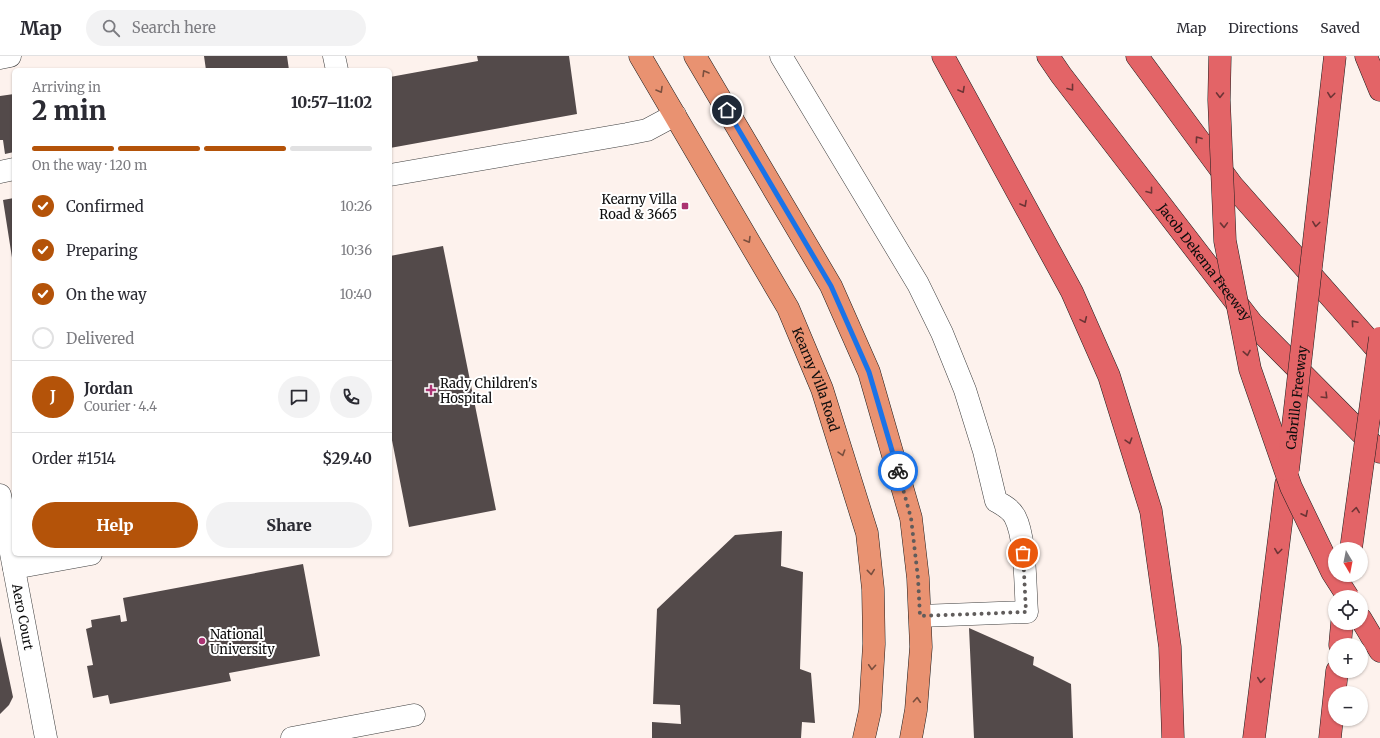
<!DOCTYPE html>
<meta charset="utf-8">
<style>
body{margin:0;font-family:Merriweather,serif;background:#f2f2f3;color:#2b2b33;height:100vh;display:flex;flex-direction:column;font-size:15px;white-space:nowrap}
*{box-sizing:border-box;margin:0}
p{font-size:13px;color:#7c7c81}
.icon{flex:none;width:22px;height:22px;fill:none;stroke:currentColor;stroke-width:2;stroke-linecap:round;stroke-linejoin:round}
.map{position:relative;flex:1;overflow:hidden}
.drawer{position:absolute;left:12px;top:12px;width:380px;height:488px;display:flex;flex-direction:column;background:#fff;border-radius:6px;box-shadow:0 1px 3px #0004}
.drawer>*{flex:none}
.needle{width:26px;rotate:170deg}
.buttons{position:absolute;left:1328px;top:486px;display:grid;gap:8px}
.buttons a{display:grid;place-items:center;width:40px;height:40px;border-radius:50%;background:#fff;box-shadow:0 1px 3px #0004;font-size:20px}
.pin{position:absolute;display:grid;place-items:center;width:34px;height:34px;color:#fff;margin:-17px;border:2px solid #fff;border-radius:50%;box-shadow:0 1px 4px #0007}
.courier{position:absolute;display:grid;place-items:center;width:40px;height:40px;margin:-20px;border:3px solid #1a73e8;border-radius:50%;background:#fff;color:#222;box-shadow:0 1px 5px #0007}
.overview em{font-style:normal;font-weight:800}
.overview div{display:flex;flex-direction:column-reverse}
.overview{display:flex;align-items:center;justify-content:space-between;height:68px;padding:0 20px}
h1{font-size:26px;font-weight:800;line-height:30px}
.bar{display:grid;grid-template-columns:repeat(4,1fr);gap:6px 4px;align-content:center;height:48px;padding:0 20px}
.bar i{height:5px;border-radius:3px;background:#e1e1e2}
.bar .current{background:#b45309}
.bar p{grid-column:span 4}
.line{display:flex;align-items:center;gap:10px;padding:0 20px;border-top:1px solid #e1e1e2}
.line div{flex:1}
.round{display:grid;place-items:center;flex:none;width:42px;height:42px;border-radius:21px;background:#f2f2f3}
ol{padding:0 20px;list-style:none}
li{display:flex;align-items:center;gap:12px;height:44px}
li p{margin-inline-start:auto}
li .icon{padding:4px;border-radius:50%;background:#b45309;color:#fff;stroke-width:4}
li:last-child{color:#7c7c81}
li i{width:22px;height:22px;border:2px solid #e1e1e2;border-radius:50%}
.primary-button{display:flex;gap:8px;margin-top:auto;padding:8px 20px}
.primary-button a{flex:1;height:46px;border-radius:24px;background:#b45309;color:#fff;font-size:16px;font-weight:800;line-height:46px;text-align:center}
.primary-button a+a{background:#f2f2f3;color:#2b2b33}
header{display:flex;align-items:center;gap:24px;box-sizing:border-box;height:56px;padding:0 20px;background:#fff;border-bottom:1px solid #e1e1e2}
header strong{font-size:19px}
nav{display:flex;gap:22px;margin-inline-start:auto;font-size:14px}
.search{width:280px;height:36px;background:#f2f2f3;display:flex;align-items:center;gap:10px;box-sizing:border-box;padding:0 14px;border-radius:22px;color:#7c7c81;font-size:15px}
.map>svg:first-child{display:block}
.building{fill:#534a4a}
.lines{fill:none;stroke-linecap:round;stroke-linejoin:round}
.minor-casing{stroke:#3f3f3f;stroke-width:23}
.major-casing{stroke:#1d1d1d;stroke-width:23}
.highway-casing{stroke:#1d1d1d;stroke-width:23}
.minor{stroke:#fff;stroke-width:22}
.major{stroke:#e99271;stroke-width:22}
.highway{stroke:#e36467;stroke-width:22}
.highway-bridge-casing{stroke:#1d1d1d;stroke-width:23;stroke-linecap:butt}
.highway-bridge{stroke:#e36467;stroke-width:22}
.oneway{stroke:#7a4f3e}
.oneway2{stroke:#6d3435}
.done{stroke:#605c5b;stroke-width:4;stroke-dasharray:0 7.2}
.route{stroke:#1a73e8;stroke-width:5}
.poi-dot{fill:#ab3473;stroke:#fff;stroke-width:1.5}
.labels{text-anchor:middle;stroke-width:4;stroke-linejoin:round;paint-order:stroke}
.poi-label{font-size:13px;fill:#0c0c0c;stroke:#fff;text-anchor:start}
.street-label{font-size:13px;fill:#0c0c0c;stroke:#fff}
</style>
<header>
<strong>Map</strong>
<div class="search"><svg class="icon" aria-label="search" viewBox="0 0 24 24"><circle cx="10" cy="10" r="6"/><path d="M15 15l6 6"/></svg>Search here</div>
<nav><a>Map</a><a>Directions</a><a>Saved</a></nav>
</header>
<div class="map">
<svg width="1380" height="682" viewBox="0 0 1380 682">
<rect width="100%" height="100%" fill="#fdf2ed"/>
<path class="building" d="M204 0H287L289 14H206Z
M477 0H569L577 58 390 92V21L478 5Z
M14 38V96L5 98 3 84H0V40Z
M14 142V208H13L3 144Z
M443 190 496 454 409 471 390 374V200Z
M782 475 781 510 803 516 800 613 811 617 815 667 802 666 801 682H652V666L681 668 680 649 653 648 657 553 735 479Z
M303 508 320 600 229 617 231 625 110 648 108 639 93 642 87 610 93 609 86 573 92 571 91 564 120 559 121 566 127 565 123 542Z
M969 572 1034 601 1033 609 1071 628 1073 682H974Z
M0 580 13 641 9 649 0 658Z"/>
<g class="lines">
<defs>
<g id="minor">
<path d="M334 0 337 14"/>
<path d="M781 0 918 228 942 277 965 334 984 395 996 445C1003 449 1011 453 1015 461 1026 482 1025 531 1027 556L920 560"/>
<path d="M0 2 10 0"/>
<path d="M0 116 14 113"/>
<path d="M390 119 627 78 647 74 675 59"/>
<path id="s1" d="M0 439 46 682"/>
<path d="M14 512 91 498"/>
<path d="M292 682 414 659"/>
</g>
<g id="major">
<path id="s2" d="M640 0 788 252 822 333 867 477 873 533 874 588 870 655 864 682"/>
<path d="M695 0 831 230 869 316 911 462 918 522 921 591 916 654 911 682"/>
</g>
<g id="highway">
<path d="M943 0 1072 236 1109 320 1151 455 1170 591 1173 682"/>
<path id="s3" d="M1048 0 1061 19 1252 267 1380 396"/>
<path d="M1137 0 1232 129 1380 297"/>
<path d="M1366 0 1380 34"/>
<path d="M1361 563 1380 595"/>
<path d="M1340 589 1342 567"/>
<path d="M1254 682 1286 428"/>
<path d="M1330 682 1337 615"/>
</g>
</defs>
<use href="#minor" class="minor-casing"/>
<use href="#major" class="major-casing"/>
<use href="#highway" class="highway-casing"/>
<use href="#minor" class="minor"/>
<use href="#major" class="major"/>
<use href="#highway" class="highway"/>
<defs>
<g id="highway-bridge">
<path d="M1220 0 1219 44 1225 185 1250 313 1291 431 1332 516 1348 541"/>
<path id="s4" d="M1288 414 1335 0"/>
<path d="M1351 493 1380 282"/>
</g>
</defs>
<use href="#highway-bridge" class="highway-bridge-casing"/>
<use href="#highway-bridge" class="highway-bridge"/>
</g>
<defs><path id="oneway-chevron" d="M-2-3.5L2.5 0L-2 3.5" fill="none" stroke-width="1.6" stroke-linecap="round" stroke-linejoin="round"/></defs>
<g class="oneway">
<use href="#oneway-chevron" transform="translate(705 17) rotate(-121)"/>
<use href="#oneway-chevron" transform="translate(660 34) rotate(60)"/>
<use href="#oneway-chevron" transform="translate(748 184) rotate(59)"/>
<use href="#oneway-chevron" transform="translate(842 397) rotate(73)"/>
<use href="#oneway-chevron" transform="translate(871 516) rotate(84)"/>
<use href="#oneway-chevron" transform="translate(872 611) rotate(94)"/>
<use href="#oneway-chevron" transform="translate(917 644) rotate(-86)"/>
</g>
<g class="oneway2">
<use href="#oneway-chevron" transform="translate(1071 32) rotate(52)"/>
<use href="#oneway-chevron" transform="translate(962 34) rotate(61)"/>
<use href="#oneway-chevron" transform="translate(1220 39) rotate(91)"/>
<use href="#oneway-chevron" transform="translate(1331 39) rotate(97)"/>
<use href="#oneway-chevron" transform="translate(1198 83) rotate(-126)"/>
<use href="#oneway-chevron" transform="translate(1150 135) rotate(52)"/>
<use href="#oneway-chevron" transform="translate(1024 148) rotate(61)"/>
<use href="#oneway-chevron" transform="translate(1316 168) rotate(97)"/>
<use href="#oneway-chevron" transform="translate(1224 169) rotate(88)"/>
<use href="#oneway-chevron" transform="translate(1084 264) rotate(66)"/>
<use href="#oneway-chevron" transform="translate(1354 267) rotate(-131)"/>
<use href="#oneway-chevron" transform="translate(1247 297) rotate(79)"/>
<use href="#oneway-chevron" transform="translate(1325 340) rotate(45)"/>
<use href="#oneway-chevron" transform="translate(1129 385) rotate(73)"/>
<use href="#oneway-chevron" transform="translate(1356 454) rotate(-82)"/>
<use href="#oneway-chevron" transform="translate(1305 458) rotate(64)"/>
<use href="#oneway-chevron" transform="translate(1278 495) rotate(97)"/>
<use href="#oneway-chevron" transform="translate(1261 624) rotate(97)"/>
</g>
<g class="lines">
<path class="done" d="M898 415 911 462 918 522 920 560 1026 556 1023 497"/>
<path class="route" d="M727 54 831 230 869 316 898 415"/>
</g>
<g class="poi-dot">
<rect x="681" y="146" width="8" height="8" rx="2"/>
<path d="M429 328h4v4h4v4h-4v4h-4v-4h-4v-4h4z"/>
<circle cx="202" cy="585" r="4"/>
</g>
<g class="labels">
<g class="poi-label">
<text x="677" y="148" text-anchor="end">Kearny Villa<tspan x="677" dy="15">Road &amp; 3665</tspan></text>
<text x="440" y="332">Rady Children's<tspan x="440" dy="15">Hospital</tspan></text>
<text x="210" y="583">National<tspan x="210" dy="15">University</tspan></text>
</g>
<g class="street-label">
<text dy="5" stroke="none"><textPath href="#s3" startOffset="259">Jacob Dekema Freeway</textPath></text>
<text dy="5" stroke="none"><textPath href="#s2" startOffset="369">Kearny Villa Road</textPath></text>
<text dy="5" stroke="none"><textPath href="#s4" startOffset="73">Cabrillo Freeway</textPath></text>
<text dy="5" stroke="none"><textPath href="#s1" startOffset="124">Aero Court</textPath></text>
</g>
</g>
</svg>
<div class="buttons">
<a><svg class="needle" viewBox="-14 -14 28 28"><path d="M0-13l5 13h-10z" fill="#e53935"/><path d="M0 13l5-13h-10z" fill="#7c7c81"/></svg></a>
<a><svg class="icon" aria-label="locate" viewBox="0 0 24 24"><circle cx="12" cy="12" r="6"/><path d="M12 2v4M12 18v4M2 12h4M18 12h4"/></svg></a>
<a>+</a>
<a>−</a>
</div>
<div class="pin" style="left:1023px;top:497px;background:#ea580c"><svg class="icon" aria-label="bag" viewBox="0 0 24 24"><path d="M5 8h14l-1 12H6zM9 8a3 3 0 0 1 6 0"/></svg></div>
<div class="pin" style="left:727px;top:54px;background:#1f2937"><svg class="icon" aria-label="home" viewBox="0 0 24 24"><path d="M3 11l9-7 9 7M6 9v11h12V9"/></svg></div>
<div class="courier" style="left:898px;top:415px"><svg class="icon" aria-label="bike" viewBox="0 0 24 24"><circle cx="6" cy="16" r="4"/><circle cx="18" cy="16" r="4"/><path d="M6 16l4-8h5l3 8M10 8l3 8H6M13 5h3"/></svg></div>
<section class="drawer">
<div class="overview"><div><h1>2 min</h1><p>Arriving in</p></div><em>10:57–11:02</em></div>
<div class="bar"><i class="current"></i><i class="current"></i><i class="current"></i><i></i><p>On the way · 120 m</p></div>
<ol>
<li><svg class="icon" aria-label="check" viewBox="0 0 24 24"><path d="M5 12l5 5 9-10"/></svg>Confirmed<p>10:26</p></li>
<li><svg class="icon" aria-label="check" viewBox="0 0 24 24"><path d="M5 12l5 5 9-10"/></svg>Preparing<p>10:36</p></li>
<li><svg class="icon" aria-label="check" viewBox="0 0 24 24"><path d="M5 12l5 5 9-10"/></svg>On the way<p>10:40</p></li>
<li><i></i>Delivered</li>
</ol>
<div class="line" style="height:72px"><b class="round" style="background:#b45309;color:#fff">J</b><div><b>Jordan</b><p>Courier · 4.4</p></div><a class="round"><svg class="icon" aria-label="chat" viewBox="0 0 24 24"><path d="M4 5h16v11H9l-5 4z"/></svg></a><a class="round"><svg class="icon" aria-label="phone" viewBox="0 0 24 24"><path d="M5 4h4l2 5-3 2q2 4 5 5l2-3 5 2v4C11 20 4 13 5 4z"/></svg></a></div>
<div class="line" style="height:52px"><div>Order #1514</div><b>$29.40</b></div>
<div class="primary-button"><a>Help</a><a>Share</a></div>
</section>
</div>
